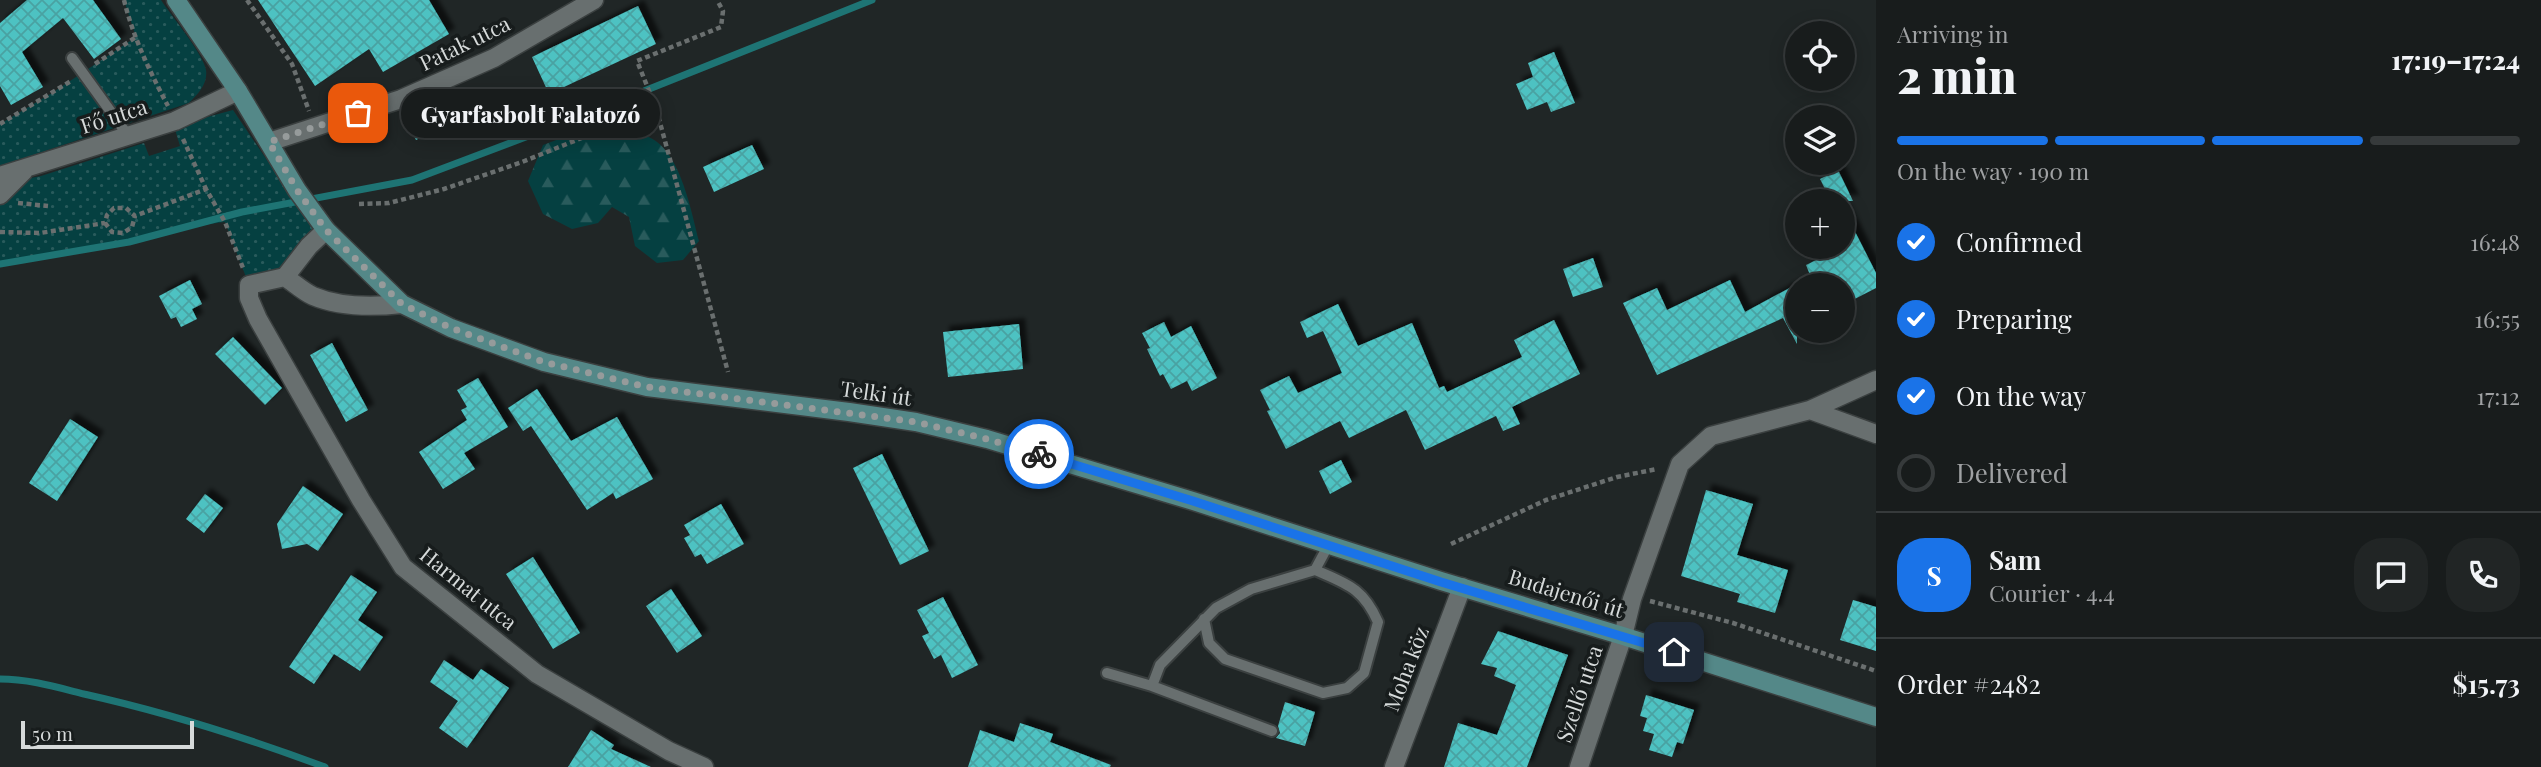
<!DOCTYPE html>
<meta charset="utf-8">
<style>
body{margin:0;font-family:"Playfair Display",serif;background:#212525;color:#f1f3f6;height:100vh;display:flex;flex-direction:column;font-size:26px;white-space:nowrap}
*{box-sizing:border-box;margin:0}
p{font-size:23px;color:#9fa1a3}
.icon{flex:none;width:38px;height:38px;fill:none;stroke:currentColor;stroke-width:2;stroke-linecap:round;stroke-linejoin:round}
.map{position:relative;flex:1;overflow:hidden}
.drawer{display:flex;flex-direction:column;background:#181c1c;width:665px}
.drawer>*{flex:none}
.buttons{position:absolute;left:1785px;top:21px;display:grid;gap:14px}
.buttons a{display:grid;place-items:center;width:70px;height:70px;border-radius:50%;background:#181c1c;box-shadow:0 4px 18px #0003,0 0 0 2px #363a3b;font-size:35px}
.scale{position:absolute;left:21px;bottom:18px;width:173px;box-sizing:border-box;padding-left:7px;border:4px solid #d6dada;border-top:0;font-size:19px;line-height:24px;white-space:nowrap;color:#d6dada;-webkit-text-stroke:5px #171c1c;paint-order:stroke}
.pin{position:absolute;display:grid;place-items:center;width:60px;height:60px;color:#fff;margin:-30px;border-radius:14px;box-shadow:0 4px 10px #0006}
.courier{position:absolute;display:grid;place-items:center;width:70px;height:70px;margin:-35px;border:5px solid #1a73e8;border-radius:50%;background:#fff;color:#222;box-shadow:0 2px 9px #0007}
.bubble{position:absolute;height:49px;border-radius:24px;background:#181c1c;box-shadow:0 4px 18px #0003,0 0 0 2px #363a3b;font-size:23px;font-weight:800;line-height:49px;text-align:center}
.summary em{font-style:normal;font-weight:800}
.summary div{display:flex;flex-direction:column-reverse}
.summary{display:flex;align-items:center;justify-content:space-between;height:119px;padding:0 21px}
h1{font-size:46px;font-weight:800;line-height:52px}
.bar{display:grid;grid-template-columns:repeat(4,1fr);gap:10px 7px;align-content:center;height:84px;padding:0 21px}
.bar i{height:9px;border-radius:5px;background:#363a3b}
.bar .selected{background:#1a73e8}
.bar p{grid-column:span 4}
.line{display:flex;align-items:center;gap:18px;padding:0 21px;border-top:2px solid #363a3b}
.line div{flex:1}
.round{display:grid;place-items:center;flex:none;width:74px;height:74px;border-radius:28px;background:#212525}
ol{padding:0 21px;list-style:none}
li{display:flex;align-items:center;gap:21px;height:77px}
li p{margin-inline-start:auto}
li .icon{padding:7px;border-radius:50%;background:#1a73e8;color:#fff;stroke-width:4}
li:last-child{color:#9fa1a3}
li i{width:38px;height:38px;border:4px solid #363a3b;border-radius:50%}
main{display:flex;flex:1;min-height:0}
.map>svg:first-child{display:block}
.forest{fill:url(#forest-firs)}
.park{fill:url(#park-dots)}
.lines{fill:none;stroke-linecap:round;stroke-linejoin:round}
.stream{stroke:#1e7474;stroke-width:7}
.building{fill:url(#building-cross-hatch);filter:url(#shadow)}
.lane-casing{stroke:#3b4040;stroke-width:14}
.street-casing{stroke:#3b4040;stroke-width:21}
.secondary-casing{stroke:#3b4040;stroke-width:21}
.path{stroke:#6a6f6f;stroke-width:4.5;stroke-dasharray:5 3.5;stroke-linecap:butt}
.lane{stroke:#686f6f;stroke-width:10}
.street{stroke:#686f6f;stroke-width:18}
.secondary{stroke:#548888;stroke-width:18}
.done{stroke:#969b9b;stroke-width:7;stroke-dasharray:0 12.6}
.route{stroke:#1a73e8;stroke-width:9}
.labels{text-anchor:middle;stroke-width:7;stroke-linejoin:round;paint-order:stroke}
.street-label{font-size:21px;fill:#d6dada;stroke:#171c1c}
</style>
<main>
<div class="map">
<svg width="1876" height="767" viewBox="0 0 1876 767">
<defs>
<pattern id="forest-firs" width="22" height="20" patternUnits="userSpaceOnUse" patternTransform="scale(1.75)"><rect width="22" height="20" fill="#054041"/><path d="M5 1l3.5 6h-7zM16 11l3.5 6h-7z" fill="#295b5c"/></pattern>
<pattern id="park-dots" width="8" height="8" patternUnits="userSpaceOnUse" patternTransform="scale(1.75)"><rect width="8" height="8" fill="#054041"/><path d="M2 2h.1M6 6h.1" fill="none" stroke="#295b5c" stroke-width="1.8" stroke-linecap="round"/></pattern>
<pattern id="building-cross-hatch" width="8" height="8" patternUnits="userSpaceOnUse" patternTransform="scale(1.75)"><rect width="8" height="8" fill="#4dc2c2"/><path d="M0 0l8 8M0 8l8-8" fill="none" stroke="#4aa2a2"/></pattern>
<filter id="shadow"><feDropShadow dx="6" dy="-6" stdDeviation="2" flood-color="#0009"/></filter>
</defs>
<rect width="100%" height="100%" fill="#202626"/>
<path class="forest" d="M580 131C598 132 629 130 646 136 680 147 691 211 699 241L683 260 657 263 635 246 629 217 612 207 598 223 572 229 543 214 528 181 543 145Z"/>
<path class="park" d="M124 0H161C170 14 204 55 206 70 208 84 198 94 189 103L0 166V124L52 93 136 37Z
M233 110 319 237 285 277 249 285 225 222 187 227 129 242 0 264V184L41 176 144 143 149 156 180 146 174 126Z"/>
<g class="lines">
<path class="stream" d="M0 264 129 242 242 212 412 180 589 113 872 0
M0 679C29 679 56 687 84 694 165 712 247 738 325 767"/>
</g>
<path class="building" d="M27 0H93L121 39 94 59 63 18 22 52 43 87 11 105 0 86V23Z
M258 0H429L449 34 383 72 369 49 315 86Z
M638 6 656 44 549 94 532 57Z
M1554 52 1575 103 1551 112 1547 102 1527 110 1516 84 1533 77 1528 63Z
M452 95 462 118 416 140 405 117Z
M752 145 764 169 714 192 703 167Z
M1838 170 1853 201H1831L1820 179Z
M1843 208 1876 273V288L1847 303 1843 296V285H1814L1806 265 1843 247Z
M1593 258 1603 287 1573 297 1563 269Z
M190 280 202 304 192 309 197 319 181 327 176 317 171 319 159 296Z
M1730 280 1745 312 1797 284V344L1783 318 1657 375 1623 303 1657 288 1667 310Z
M1338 304 1358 346 1412 323 1439 388 1444 386 1447 392 1522 357 1514 340 1554 320 1580 374 1512 407 1520 424 1503 431 1496 416 1425 450 1406 410 1349 438 1340 421 1286 449 1267 411 1270 410 1260 390 1289 376 1298 393 1342 373 1323 331 1307 338 1300 322Z
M1164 322 1171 337 1191 326 1217 378 1192 391 1187 381 1171 389 1163 374 1160 376 1147 349 1150 348 1142 333Z
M1019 324 1023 369 948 377 943 332Z
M233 337 282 388 265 405 215 354Z
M332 343 368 410 346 422 310 355Z
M478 378 508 427 464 453 475 469 443 489 419 452 467 420 461 410 467 407 457 390Z
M537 389 571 441 617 417 653 479 616 499 613 493 587 510 531 426 523 431 508 408Z
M70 419 98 437 57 501 29 483Z
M882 454 929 551 900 565 853 468Z
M1341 460 1352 482 1330 494 1319 471Z
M303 486 343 514 318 551 307 544 282 549 277 524Z
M1706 490 1753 504 1737 555 1788 570 1775 613 1737 602 1740 594 1681 576Z
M205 494 223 508 204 533 186 519Z
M721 504 744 544 707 564 701 554 695 557 684 538 690 535 684 525Z
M533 557 580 633 553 649 506 574Z
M351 575 377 592 358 620 383 637 360 671 334 654 314 684 289 667Z
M671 589 702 636 677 653 646 606Z
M943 597 978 665 952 678 941 655 934 659 922 636 929 633 917 610Z
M1853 600 1876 607V651L1840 640Z
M1498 631 1568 655 1527 767H1444L1458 723 1497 735 1516 685 1494 676 1497 668 1481 664Z
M444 660 473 680 481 669 509 688 467 748 439 728 458 701 430 682Z
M1646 695 1694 710 1683 744 1677 742 1672 757 1649 750 1654 734 1643 731 1647 718 1640 716Z
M1285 702 1315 712 1305 746 1276 738 1280 733 1278 726Z
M1020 723 1053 734 1050 742 1111 765 1110 767H968L980 730 1014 742Z
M591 730 614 745 611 749 651 767H568Z"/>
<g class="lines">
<defs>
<path id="lane" d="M72 58 129 137
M1204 619 1209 643 1225 659 1323 693 1347 688 1364 673 1378 622C1363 588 1347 584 1315 570
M1107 673 1152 686
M1272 731 1152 686 1160 665 1216 608 1251 589 1315 570 1329 544"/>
<path id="street" d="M269 142 401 99 494 58 594 0
M0 176 175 121 238 91
M0 195 24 171
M326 230 309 246 285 277 249 285V298L258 319 361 500 403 567 537 674 669 751 704 767
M285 277C294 283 304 292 313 296 339 307 374 307 402 304
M1810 410 1876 434
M1394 767 1462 587
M1579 767 1623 636 1632 599 1680 464 1711 436 1810 410 1876 380"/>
<path id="secondary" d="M176 0 238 91 297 190 326 230 402 304 451 328 544 362 647 387 849 412 916 422 987 439 1193 501 1441 581 1623 636 1876 717"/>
</defs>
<use href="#lane" class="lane-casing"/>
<use href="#street" class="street-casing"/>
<use href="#secondary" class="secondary-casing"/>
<path class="path" d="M124 0C133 37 150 72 168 106
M247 0 292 64 309 111
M95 64 136 37
M656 108 637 61 721 27 723 11 717 0
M0 124 71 81
M183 139 206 189
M18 203 48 206
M359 204 389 203 444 189 522 162 656 108 728 372
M105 223 112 232 123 233 132 227 135 216
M0 232 40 233 105 223 107 215 114 208H126L135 216 206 189 225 222 243 268
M1451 544 1546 500 1617 477 1657 469
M1650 601 1733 623 1876 671"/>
<use href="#lane" class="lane"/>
<use href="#street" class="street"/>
<use href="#secondary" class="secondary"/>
</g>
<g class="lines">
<path class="done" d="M358 113 269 142 297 190 326 230 402 304 451 328 544 362 647 387 916 422 987 439 1039 454"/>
<path class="route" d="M1039 454 1193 501 1441 582 1674 652"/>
</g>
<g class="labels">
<g class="street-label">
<text transform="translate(465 44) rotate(-26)" y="7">Patak utca</text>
<text transform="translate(114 117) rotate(-18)" y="7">Fő utca</text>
<text transform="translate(876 394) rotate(8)" y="7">Telki út</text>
<text transform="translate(468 589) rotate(39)" y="7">Harmat utca</text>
<text transform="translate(1566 594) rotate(17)" y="7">Budajenői út</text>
<text transform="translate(1407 669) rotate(-69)" y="7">Moha köz</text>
<text transform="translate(1580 694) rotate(-71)" y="7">Szellő utca</text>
</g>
</g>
</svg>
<div class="buttons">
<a><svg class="icon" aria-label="locate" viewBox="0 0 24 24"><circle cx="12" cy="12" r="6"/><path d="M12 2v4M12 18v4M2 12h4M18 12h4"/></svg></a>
<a><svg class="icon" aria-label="layers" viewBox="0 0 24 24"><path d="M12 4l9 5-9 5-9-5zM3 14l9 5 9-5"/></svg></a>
<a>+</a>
<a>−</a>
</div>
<div class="scale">50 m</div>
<div class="pin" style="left:358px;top:113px;background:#ea580c"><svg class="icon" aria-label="bag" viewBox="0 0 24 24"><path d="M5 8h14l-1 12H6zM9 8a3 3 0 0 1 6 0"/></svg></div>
<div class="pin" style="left:1674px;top:652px;background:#1f2937"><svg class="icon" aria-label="home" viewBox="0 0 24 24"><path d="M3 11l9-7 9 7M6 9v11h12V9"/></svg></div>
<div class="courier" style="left:1039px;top:454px"><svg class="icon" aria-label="bike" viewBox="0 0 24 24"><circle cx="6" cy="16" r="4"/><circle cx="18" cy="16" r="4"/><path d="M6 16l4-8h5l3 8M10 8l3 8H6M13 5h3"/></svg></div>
<div class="bubble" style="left:401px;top:89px;width:259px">Gyarfasbolt Falatozó</div>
</div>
<section class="drawer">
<div class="summary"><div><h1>2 min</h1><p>Arriving in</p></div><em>17:19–17:24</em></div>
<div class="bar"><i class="selected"></i><i class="selected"></i><i class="selected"></i><i></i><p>On the way · 190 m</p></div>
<ol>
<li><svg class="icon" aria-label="check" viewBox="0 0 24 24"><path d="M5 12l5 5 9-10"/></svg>Confirmed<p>16:48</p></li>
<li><svg class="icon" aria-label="check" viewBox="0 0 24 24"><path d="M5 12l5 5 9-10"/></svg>Preparing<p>16:55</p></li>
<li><svg class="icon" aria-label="check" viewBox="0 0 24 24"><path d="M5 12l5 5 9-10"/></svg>On the way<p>17:12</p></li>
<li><i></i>Delivered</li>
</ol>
<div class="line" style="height:126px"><b class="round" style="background:#1a73e8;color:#fff">S</b><div><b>Sam</b><p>Courier · 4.4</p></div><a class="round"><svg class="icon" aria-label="chat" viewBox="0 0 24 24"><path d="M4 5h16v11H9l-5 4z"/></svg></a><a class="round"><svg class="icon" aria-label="phone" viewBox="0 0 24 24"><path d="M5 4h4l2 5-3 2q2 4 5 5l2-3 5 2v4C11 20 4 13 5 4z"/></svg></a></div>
<div class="line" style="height:91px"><div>Order #2482</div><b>$15.73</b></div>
</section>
</main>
